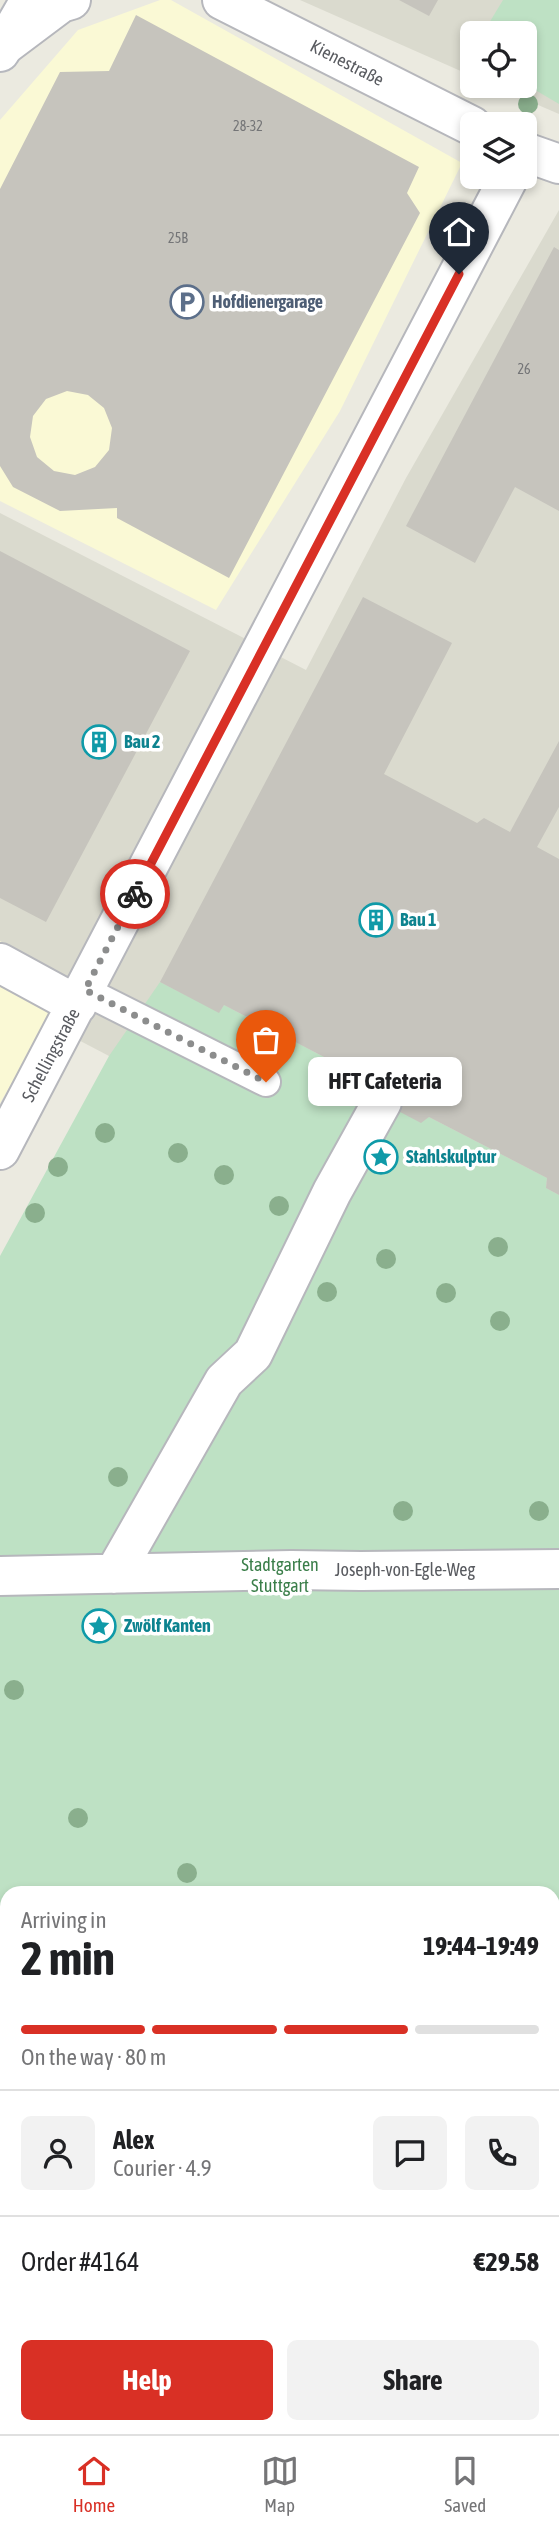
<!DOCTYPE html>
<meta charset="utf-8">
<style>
body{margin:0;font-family:"Asap Condensed",sans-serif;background:#f2f2f2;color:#202124;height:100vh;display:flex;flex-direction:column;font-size:26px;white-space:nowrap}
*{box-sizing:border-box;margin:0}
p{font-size:23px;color:#757577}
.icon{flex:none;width:38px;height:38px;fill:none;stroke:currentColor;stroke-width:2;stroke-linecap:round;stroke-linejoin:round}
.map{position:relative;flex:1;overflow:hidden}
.panel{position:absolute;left:0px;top:1886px;width:560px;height:548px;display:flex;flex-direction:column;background:#fff;border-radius:21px 21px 0 0;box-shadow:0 4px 10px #0003}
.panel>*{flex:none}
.buttons{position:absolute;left:460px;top:21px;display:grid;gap:14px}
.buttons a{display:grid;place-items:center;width:77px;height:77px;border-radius:10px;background:#fff;box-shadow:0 4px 10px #0003;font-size:35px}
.pin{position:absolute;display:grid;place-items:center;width:60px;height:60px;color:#fff;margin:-72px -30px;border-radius:50% 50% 50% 0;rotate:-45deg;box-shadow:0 0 7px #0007}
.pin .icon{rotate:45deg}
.courier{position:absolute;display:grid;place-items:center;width:70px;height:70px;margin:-35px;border:5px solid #d93025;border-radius:50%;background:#fff;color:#222;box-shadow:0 2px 9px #0007}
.bubble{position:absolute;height:49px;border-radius:10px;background:#fff;box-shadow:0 4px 10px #0003;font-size:23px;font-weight:700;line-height:49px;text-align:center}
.headline em{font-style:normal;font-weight:700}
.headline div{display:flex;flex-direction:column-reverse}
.headline{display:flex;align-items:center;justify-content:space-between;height:119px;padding:0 21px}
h1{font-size:46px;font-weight:700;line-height:52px}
.bar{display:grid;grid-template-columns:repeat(4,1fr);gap:10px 7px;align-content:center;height:84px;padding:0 21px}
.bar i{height:9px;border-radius:5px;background:#e0e0e0}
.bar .on{background:#d93025}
.bar p{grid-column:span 4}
.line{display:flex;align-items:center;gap:18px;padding:0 21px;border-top:2px solid #e0e0e0}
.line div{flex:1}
.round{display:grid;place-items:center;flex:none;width:74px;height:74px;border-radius:10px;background:#f2f2f2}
.action{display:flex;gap:14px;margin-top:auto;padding:14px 21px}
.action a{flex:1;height:80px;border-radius:10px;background:#d93025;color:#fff;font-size:28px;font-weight:700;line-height:80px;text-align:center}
.action a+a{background:#f2f2f2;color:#202124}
.tab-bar{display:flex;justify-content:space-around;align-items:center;height:98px;border-top:2px solid #e0e0e0;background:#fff;font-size:19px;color:#757577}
.tab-bar a{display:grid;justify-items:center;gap:4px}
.tab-bar .on{color:#d93025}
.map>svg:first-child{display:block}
.commercial{fill:#faf9d5}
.education{fill:#dadace}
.green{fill:#bee1c4}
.building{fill:#c6c4bd;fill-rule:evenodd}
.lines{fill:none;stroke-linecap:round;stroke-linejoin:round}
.lane-casing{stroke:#b6b7bc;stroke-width:32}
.street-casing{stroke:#b6b7bc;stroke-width:42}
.secondary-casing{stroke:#b6b8be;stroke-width:42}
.lane{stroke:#fff;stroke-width:28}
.street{stroke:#fff;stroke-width:38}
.secondary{stroke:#fff;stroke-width:38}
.tree{fill:#8aaf8d}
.done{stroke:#8c8d8d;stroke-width:7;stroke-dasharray:0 12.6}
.route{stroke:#d93025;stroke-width:9}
.labels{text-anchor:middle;stroke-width:7;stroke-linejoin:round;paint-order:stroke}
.number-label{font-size:14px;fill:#747577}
.street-label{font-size:18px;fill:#595b60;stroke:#fff}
.service-label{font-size:18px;font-weight:bold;fill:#4e5e75;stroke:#fff;text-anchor:start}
.culture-label{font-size:18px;font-weight:bold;fill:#0d838f;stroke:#fff;text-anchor:start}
.park-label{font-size:18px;fill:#3a7e49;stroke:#fff}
</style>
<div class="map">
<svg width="559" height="2434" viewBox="0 0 559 2434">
<rect width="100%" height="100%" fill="#ebeae0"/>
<path class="commercial" d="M160 0H171L462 163 340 411 216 610 0 501V120L78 30Z
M0 941 72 980 0 1103Z"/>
<path class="education" d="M300 0H559V114L494 86H525V33H472V76Z
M559 210V1256L127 1082 109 1056 46 1023 72 980 0 941V513L306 670 406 478Z
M0 2135 7 2138V2427H553V2415L559 2418V2434H0Z"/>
<path class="green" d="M503 0H559V104L525 84V33H483Z
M160 982 219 1012 224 1005 351 1071 366 1093 326 1160 349 1185 394 1108 421 1122 429 1117 547 1178 546 1188 559 1195V2418L553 2415V1894H7V2138L0 2135V1256L109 1056Z"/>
<path class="building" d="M399 0H438L429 16Z
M136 15 419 167 407 193 420 213 229 578 117 518V508L60 511 13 487 0 466V189L60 72 109 71ZM67 391 88 395 104 408 112 428 109 450 95 467 75 475 54 471 37 457 30 437 33 416 46 399Z
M554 247 559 250V511L515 487 475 563 406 526Z
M0 551 190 651 46 922 0 898Z
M363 597 452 643 384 774 477 823 484 818 510 832 559 741V807L537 847 559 859V1195L546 1188 547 1178 429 1117 421 1123 345 1083 351 1071 224 1005 219 1013 160 982Z
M0 2154 7 2158V2419L0 2416Z
M22 2427H54L50 2434H34Z
M194 2427H512L525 2434H207Z"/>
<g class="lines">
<defs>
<path id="lane" d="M85 991 266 1082"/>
<path id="street" d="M222 0 472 126
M5 45 61 3 71 0
M525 152 559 164
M0 963 77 1005
M0 1150 509 177
M114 1574 224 1381 253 1354 332 1192 382 1102
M0 1576 291 1570 361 1571 559 1569
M553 2034 559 2033
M0 2064H7"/>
<path id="secondary" d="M0 52 30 0"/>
</defs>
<use href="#lane" class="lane-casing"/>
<use href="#street" class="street-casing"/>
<use href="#secondary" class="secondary-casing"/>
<use href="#lane" class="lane"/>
<use href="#street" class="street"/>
<use href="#secondary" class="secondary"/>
</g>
<g class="tree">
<circle cx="528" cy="104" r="10"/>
<circle cx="105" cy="1133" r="10"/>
<circle cx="178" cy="1153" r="10"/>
<circle cx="58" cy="1167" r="10"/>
<circle cx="224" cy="1175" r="10"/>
<circle cx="279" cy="1206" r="10"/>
<circle cx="35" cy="1213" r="10"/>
<circle cx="498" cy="1247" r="10"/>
<circle cx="386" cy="1259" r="10"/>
<circle cx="327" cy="1292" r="10"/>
<circle cx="446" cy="1293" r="10"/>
<circle cx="500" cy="1321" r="10"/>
<circle cx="118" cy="1477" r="10"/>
<circle cx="403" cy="1511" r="10"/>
<circle cx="539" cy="1511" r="10"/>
<circle cx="14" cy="1690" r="10"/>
<circle cx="78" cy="1818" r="10"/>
<circle cx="187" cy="1873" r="10"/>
</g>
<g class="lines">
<path class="done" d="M135 894 85 990 266 1082"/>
<path class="route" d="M135 894 459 274"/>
</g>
<defs>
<symbol id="parking-ring" viewBox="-11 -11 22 22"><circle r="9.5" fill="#fff" stroke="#5c6f8a" stroke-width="1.5"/><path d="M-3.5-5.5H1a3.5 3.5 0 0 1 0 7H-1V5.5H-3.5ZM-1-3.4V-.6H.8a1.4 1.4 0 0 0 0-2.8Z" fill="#5c6f8a"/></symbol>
<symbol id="building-ring" viewBox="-11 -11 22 22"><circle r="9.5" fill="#fff" stroke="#0f9aa8" stroke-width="1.5"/><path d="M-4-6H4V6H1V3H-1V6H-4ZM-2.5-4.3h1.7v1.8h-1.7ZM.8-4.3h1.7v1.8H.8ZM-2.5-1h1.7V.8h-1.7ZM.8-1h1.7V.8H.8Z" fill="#0f9aa8"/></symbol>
<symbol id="sight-ring" viewBox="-11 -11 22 22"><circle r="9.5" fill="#fff" stroke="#0f9aa8" stroke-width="1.5"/><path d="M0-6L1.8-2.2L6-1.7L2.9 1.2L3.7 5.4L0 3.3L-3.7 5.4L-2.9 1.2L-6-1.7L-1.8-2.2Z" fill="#0f9aa8"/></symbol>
</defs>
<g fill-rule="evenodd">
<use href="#parking-ring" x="168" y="283" width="38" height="38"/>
<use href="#building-ring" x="80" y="723" width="38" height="38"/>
<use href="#building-ring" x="357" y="901" width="38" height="38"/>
<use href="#sight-ring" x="362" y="1138" width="38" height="38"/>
<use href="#sight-ring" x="80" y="1607" width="38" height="38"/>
</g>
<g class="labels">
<g class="number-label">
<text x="248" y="131">28-32</text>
<text x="178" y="243">25B</text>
<text x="524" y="374">26</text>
</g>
<g class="street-label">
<text transform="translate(347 63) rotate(27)" y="6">Kienestraße</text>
<text transform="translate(51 1055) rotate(-62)" y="6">Schellingstraße</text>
<text x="405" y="1576">Joseph-von-Egle-Weg</text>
</g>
<g class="service-label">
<text x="212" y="308">Hofdienergarage</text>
</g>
<g class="culture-label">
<text x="124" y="748">Bau 2</text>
<text x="400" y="926">Bau 1</text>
<text x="406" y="1163">Stahlskulptur</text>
<text x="124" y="1632">Zwölf Kanten</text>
</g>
<g class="park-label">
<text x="280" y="1571">Stadtgarten<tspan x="280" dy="21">Stuttgart</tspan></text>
</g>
</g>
</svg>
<div class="buttons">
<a><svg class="icon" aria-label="locate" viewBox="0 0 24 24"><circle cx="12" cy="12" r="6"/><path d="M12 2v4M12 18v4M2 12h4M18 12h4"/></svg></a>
<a><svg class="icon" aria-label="layers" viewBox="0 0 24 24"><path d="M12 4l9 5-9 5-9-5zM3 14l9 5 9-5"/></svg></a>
</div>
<div class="pin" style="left:266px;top:1082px;background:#ea580c"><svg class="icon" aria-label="bag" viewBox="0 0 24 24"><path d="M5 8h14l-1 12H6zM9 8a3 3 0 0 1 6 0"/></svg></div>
<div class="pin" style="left:459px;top:274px;background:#1f2937"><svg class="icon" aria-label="home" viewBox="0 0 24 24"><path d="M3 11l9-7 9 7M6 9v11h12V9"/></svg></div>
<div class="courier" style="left:135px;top:894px"><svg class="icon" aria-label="bike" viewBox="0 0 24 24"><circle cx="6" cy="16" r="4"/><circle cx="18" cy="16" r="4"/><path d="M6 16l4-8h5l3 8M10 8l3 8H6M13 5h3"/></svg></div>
<div class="bubble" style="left:308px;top:1057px;width:154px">HFT Cafeteria</div>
<section class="panel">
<div class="headline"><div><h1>2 min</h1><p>Arriving in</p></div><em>19:44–19:49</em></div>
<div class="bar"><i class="on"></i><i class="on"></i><i class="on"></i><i></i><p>On the way · 80 m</p></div>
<div class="line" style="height:126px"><a class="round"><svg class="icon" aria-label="person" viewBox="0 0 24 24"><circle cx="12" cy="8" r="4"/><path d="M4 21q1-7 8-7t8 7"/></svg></a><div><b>Alex</b><p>Courier · 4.9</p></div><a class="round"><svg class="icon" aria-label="chat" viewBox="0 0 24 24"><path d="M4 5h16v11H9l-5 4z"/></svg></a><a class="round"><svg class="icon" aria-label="phone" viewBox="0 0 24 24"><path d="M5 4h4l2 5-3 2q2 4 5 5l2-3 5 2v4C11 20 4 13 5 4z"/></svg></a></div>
<div class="line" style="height:91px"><div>Order #4164</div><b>€29.58</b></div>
<div class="action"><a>Help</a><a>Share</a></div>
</section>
</div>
<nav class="tab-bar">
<a class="on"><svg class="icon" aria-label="home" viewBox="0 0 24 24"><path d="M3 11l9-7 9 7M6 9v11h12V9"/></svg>Home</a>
<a><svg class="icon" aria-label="map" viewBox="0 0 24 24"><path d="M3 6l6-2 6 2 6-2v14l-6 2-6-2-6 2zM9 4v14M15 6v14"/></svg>Map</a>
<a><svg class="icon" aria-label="saved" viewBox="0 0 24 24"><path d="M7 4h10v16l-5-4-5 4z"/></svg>Saved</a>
</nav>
